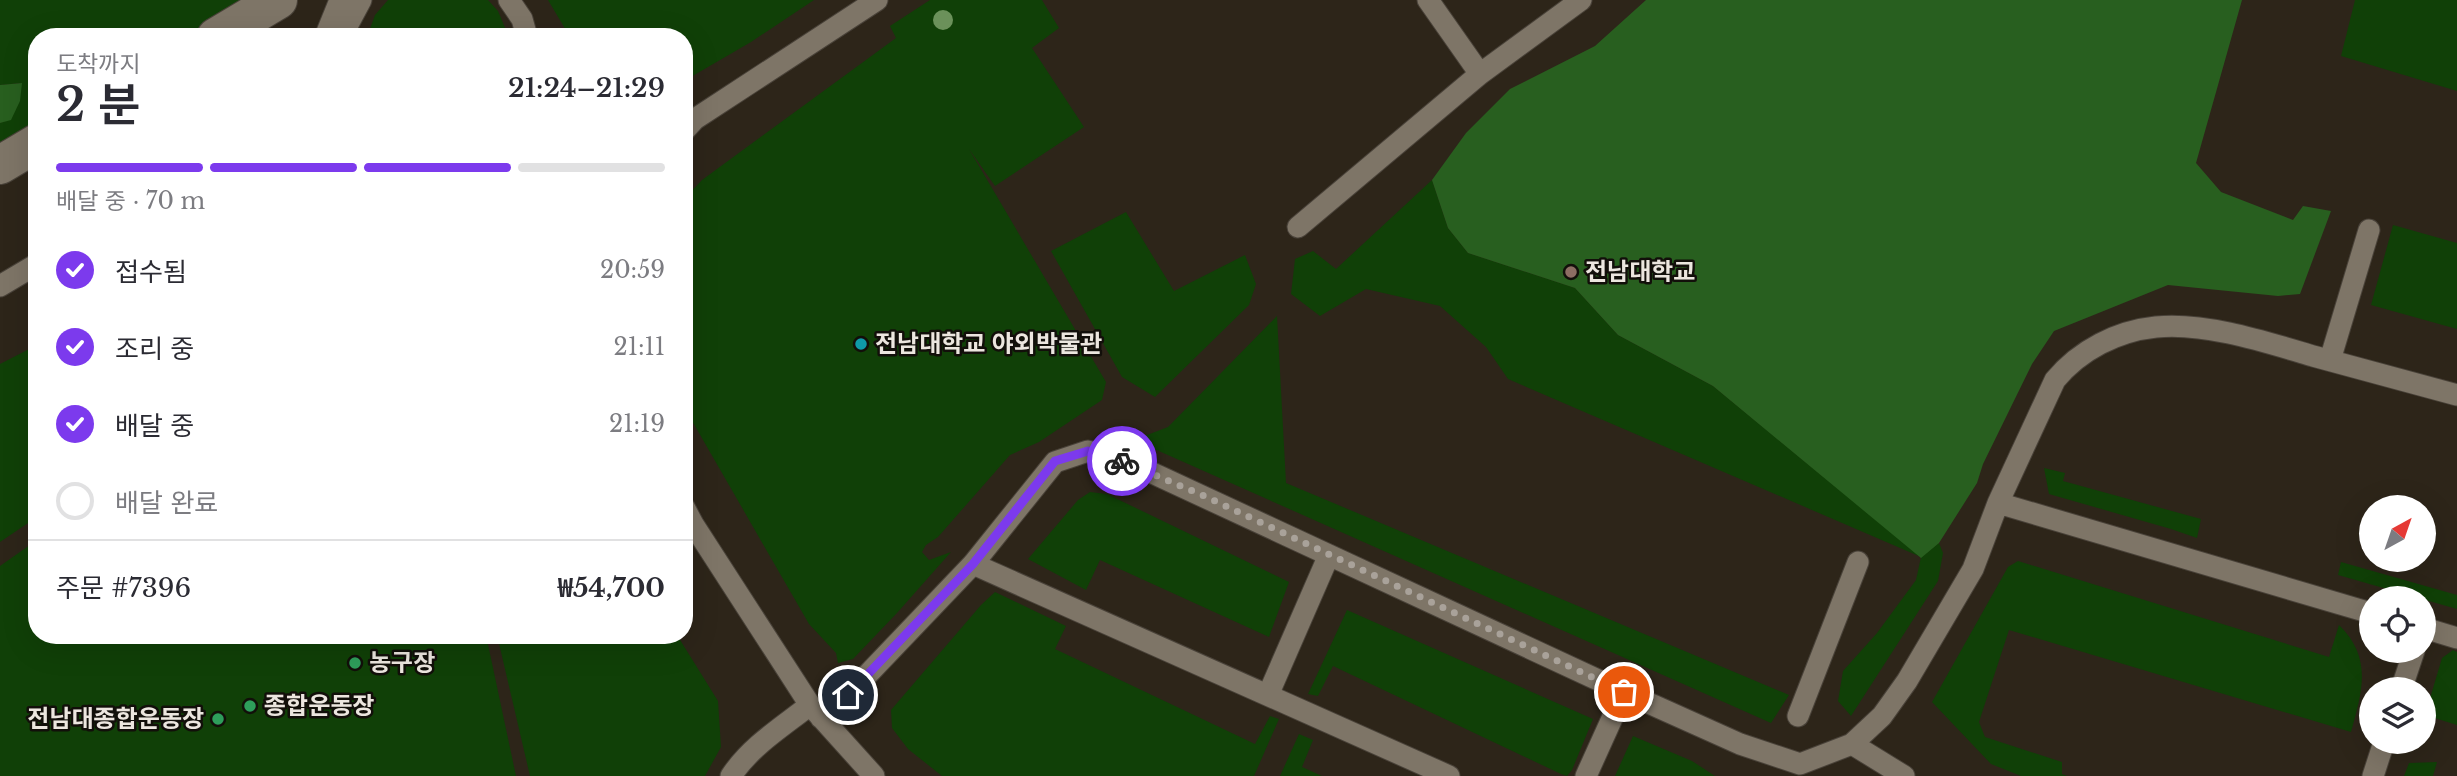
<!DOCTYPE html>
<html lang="ko">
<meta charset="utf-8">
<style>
body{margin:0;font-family:"Libre Baskerville","Noto Sans KR",serif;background:#f7f7f7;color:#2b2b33;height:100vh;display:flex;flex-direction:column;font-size:26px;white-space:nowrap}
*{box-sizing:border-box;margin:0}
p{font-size:23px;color:#7c7c81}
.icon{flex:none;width:38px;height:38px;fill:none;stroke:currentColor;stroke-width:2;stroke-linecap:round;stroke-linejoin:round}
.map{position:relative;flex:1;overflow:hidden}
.panel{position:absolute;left:28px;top:28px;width:665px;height:616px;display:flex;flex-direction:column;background:#fff;border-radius:28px;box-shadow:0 7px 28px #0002}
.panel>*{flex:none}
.needle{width:46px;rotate:40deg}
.buttons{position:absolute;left:2359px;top:495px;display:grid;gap:14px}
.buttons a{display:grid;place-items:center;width:77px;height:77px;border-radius:50%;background:#fff;box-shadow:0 7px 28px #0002;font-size:35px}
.pin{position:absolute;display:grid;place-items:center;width:60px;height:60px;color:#fff;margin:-30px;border:4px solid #fff;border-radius:50%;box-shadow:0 2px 7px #0007}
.courier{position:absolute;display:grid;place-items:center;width:70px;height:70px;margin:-35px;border:5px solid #7c3aed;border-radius:50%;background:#fff;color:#222;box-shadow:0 2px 9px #0007}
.overview em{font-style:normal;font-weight:600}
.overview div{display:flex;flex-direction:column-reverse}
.overview{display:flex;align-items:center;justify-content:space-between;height:119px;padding:0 28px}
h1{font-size:46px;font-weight:600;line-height:52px}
.bar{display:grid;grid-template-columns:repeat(4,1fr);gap:10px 7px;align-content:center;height:84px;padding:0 28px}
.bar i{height:9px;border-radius:5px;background:#e1e1e2}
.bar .selected{background:#7c3aed}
.bar p{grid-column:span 4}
.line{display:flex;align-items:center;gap:18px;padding:0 28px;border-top:2px solid #e1e1e2}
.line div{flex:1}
ol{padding:0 28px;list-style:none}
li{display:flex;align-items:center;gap:21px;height:77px}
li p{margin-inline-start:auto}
li .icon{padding:7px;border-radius:50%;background:#7c3aed;color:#fff;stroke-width:4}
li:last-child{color:#7c7c81}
li i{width:38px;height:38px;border:4px solid #e1e1e2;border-radius:50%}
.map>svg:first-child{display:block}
.green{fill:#104007}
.forest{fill:#285f1f}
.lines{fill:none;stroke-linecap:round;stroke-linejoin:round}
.lane-casing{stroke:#494239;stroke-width:23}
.street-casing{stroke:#494239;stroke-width:40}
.lane{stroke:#7e7567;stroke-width:21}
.street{stroke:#7e7567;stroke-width:38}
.tree{fill:#6b915a}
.done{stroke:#a9a29a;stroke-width:7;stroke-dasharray:0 12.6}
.route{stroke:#7c3aed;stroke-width:9}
.education-dot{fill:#8d6e63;stroke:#120f0a;stroke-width:2.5}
.culture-dot{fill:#0f9aa8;stroke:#120f0a;stroke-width:2.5}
.leisure-dot{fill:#2e9e5b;stroke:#120f0a;stroke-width:2.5}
.labels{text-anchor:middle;stroke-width:5;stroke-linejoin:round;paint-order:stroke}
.poi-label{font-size:24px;font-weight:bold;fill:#ece6df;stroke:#120f0a;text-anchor:start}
</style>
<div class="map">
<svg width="2457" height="776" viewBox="0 0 2457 776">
<rect width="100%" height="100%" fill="#2d2519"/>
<path class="green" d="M0 0H256L194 37H37V129L0 150V123L11 119 21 83 0 85Z
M388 0H488L498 11 509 37H367L375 15Z
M548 0H814L751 42 684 81V37H570Z
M930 0H1042L1059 28 1032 48 1084 127 995 186 969 149 1106 382 1102 400 1039 442 1010 455 938 537 926 545 922 552 929 560 951 552 897 613 853 659 838 663 836 653 809 624 684 407V199L702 180 896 38 890 26Z
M2355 0H2457V91L2341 56Z
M1432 180 1448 228 1468 253 1575 288 1618 335 1713 386 1921 557 1939 543 1943 553 1938 581 1851 716 1838 701 1843 671 1877 633 1916 580 1921 557 1508 379 1486 347 1440 306 1366 289 1320 316 1291 294 1295 259 1313 251 1336 269Z
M1126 212 1174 291 1245 255 1256 284 1249 305 1155 397 1122 377 1051 251Z
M2393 225 2457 243V329L2371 305Z
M1277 316 1286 483 1789 695 1771 723 1134 440 1168 427Z
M37 345V517L0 542V364Z
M2044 468 2065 473 2063 481 2201 519 2197 538 2171 529 2049 494Z
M1090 492 1107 494 1289 582 1269 637 1100 560 1086 590 1028 559 1078 500Z
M37 540V635H486L516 776H0V566Z
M2018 561 2329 657 2339 625C2373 658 2362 692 2351 732L2009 630 1979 722 1985 737 2062 762V774L2067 776H2021L1991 764 1932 702 2008 567Z
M2341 562 2457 595V609L2338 575Z
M995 592 1066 626 1055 649 1255 744 1270 716 1279 719 1254 776H942L908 749 892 728 891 710 981 605Z
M1347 610 1593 719 1572 770 1567 776 1561 774 1333 666 1318 696 1308 694Z
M497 635H677L718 701 721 747 705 776H530Z
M2453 650 2457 652V725L2425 715 2442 658Z
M1299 734 1313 740 1302 767 1322 776H1280Z
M1633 736 1692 761 1715 776H1615Z
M2437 762 2433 776H2404L2409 763Z"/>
<path class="forest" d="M1646 0H2242L2196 163 2221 192 2293 220 2303 206 2331 211 2300 294 2278 296 2168 285 2054 331 2032 364 1983 464 1977 483 1939 543 1921 558 1713 386 1618 335 1575 288 1468 253 1448 228 1432 180 1466 133 1510 89 1595 46Z
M22 83 20 101 11 120 0 123V85Z"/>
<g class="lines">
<defs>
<path id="lane" d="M509 0 522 19 527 37
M1428 0 1480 74
M325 37 340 0
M344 37 346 28 361 0
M684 131 695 119 877 0
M1298 227 1480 74 1581 0
M0 286 37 264
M2330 360 2369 230
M1998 503 2371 613
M684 507 693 524 810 705 874 776
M973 564 1449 776
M2424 628 2457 638
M2401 690 2414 651
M1268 695 1329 555
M1798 716 1858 562
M821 718 848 695 973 564 1055 462 1088 451 1133 464 1624 692 1740 744 1800 764 1852 744 1882 716 1907 681 1973 569 1998 503 2055 380C2080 350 2117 331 2156 327 2205 322 2266 342 2313 356 2361 369 2409 382 2457 395
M1852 744 1904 776
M731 776C751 746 782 727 810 705
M1586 776 1624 692
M2373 776 2384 742"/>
<path id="street" d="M216 37 278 0
M0 165 37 143"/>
</defs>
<use href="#lane" class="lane-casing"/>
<use href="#street" class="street-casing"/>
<use href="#lane" class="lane"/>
<use href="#street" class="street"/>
</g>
<circle class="tree" cx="943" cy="20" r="10"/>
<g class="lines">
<path class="done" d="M1122 461 1202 495 1624 692"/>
<path class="route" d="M848 695 973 564 1055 461 1088 451 1122 461"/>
</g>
<circle class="education-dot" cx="1571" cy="272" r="7"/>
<circle class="culture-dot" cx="861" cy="344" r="7"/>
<g class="leisure-dot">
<circle cx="355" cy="663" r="7"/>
<circle cx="250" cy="706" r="7"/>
<circle cx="218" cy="719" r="7"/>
</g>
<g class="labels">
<g class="poi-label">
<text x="1585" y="280">전남대학교</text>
<text x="875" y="352">전남대학교 야외박물관</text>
<text x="369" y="671">농구장</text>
<text x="264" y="714">종합운동장</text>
<text x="204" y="727" text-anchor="end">전남대종합운동장</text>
</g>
</g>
</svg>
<div class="buttons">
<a><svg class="needle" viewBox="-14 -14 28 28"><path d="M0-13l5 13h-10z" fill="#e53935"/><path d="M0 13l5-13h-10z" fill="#7c7c81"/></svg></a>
<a><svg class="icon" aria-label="locate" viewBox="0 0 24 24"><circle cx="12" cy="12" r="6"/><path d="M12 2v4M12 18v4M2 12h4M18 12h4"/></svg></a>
<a><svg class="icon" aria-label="layers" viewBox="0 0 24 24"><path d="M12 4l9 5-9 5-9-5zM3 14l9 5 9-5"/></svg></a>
</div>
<div class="pin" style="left:1624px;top:692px;background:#ea580c"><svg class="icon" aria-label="bag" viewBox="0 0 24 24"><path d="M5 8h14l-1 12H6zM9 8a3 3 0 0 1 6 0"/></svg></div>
<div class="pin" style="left:848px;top:695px;background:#1f2937"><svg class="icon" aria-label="home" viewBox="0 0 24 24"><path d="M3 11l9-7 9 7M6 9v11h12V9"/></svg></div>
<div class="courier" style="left:1122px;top:461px"><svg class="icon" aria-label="bike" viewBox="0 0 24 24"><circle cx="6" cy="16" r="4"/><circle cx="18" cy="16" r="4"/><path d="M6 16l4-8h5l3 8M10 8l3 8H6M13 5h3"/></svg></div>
<section class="panel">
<div class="overview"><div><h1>2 분</h1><p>도착까지</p></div><em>21:24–21:29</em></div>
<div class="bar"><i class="selected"></i><i class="selected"></i><i class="selected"></i><i></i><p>배달 중 · 70 m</p></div>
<ol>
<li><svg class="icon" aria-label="check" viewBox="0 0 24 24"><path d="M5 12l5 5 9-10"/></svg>접수됨<p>20:59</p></li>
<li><svg class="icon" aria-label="check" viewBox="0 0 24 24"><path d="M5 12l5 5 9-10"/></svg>조리 중<p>21:11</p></li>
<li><svg class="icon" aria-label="check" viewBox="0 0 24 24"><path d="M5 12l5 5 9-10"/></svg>배달 중<p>21:19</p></li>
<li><i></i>배달 완료</li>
</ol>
<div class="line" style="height:91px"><div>주문 #7396</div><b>₩54,700</b></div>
</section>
</div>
